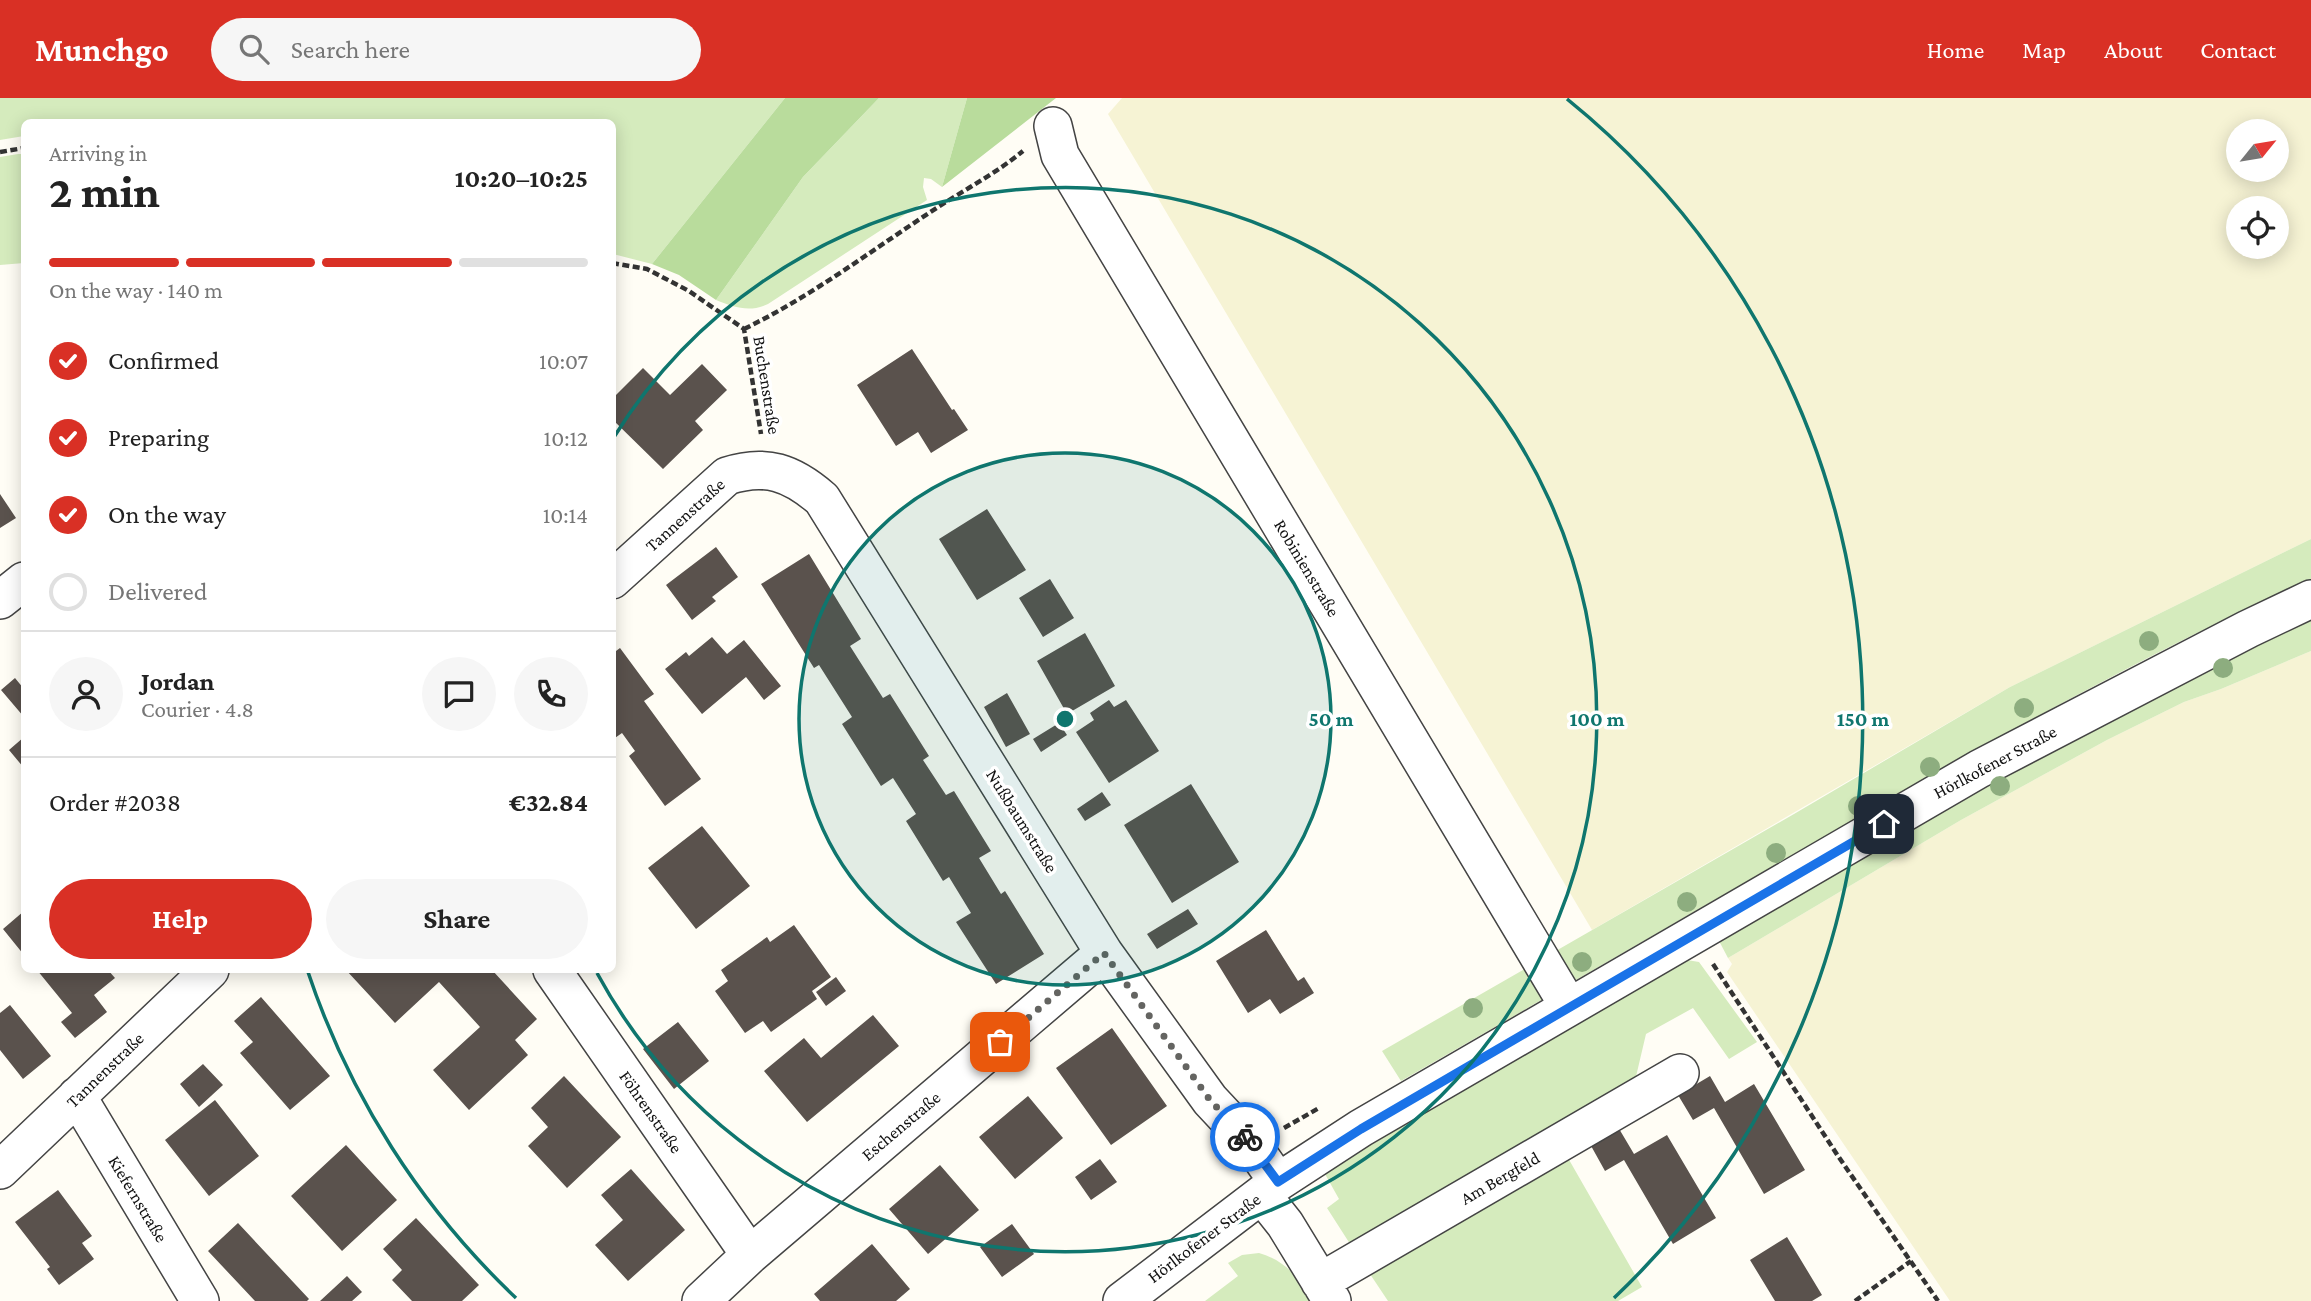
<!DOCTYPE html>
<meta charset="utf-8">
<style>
body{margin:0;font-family:"Crimson Pro",serif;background:#f6f6f6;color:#222;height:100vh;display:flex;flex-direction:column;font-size:26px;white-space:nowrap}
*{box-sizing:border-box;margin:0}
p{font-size:23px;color:#767676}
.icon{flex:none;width:38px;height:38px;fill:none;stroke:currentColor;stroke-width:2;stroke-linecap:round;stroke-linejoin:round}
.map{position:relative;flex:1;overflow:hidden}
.sheet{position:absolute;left:21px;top:21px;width:595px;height:854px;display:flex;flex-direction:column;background:#fff;border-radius:10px;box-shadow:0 4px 18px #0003}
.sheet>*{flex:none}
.needle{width:46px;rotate:60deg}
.buttons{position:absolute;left:2226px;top:21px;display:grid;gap:14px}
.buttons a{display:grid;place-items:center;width:63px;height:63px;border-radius:50%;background:#fff;box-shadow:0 4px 18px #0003;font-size:35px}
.pin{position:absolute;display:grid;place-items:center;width:60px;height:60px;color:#fff;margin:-30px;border-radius:14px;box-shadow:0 4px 10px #0006}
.courier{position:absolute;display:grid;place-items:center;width:70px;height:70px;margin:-35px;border:5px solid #1a73e8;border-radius:50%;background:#fff;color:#222;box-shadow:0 2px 9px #0007}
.head em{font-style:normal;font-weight:700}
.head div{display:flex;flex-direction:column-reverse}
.head{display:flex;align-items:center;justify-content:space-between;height:119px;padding:0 28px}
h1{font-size:46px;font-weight:700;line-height:52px}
.bar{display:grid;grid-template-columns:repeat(4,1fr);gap:10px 7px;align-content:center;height:84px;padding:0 28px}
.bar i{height:9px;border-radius:5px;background:#e0e0e0}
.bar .selected{background:#d93025}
.bar p{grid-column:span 4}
.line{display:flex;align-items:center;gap:18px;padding:0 28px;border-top:2px solid #e0e0e0}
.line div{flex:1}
.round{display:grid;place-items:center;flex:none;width:74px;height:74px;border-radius:37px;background:#f6f6f6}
ol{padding:0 28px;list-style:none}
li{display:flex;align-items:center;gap:21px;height:77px}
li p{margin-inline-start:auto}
li .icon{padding:7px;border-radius:50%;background:#d93025;color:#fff;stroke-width:4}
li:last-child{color:#767676}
li i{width:38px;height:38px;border:4px solid #e0e0e0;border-radius:50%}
.button{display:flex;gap:14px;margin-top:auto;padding:14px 28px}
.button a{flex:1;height:80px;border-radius:42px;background:#d93025;color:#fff;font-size:28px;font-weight:700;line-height:80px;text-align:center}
.button a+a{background:#f6f6f6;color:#222}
header{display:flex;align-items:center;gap:42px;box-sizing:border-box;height:98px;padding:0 35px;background:#d93025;color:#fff}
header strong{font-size:33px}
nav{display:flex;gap:38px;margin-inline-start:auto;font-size:24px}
.search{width:490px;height:63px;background:#f6f6f6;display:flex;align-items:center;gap:18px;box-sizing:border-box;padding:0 24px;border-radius:38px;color:#767676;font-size:26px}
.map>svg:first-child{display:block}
.farmland{fill:#f6f3d4;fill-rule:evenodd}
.green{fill:#d5ebbd}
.forest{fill:#b9dc9c}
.building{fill:#5a524d}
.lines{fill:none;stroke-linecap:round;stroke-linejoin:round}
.minor-casing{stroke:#444;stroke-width:40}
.path{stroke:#333;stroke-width:4.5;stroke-dasharray:7 3.5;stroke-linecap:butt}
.minor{stroke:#fff;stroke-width:37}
.tree{fill:#8dad7f}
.done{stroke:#646461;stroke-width:7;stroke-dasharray:0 12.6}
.route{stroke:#1a73e8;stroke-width:9}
.ring{fill:none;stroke:#0f766e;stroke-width:3.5}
.labels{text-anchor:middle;stroke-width:7;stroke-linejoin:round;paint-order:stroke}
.street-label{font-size:18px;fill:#111;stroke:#fff}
.centre{fill:#0f766e;stroke:#fff;stroke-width:3.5}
.ring-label{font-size:21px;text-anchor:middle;font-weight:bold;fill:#0f766e;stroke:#fff;stroke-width:7;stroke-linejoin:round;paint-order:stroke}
</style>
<header>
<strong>Munchgo</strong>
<div class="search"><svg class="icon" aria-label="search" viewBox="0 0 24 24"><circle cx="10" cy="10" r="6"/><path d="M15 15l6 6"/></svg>Search here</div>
<nav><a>Home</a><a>Map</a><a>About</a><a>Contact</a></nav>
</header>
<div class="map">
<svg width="2311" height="1203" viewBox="0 0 2311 1203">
<rect width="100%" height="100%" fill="#fffdf5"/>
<path class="farmland" d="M1122 0H2311V441L2010 589 1592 832 1108 16ZM2238 33H2277V72H2238ZM2238 110H2277V149H2238Z
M2311 553V1203H1950L1727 874 1732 866 1728 860 1961 722 2107 642 2184 604 2221 591Z"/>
<path class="green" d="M0 0H785L652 166 613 156 612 24H24V38L0 42Z
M879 0H967L942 89 931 81 924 80 923 89 927 102 768 206C749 215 734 209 716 202L803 79Z
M18 56H24V165L0 167V59Z
M2311 441V481C2136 560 1969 655 1803 751 1669 828 1535 906 1401 983L1382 953 1794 716 2010 589Z
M2311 519V553L2221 591 2184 604 2107 642 1961 722 1728 860 1718 841 1998 676Z
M1681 861 1699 864 1757 944 1729 961 1693 910 1646 936 1634 987 1352 1149 1327 1110 1339 1101 1325 1076 1334 1065Z
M1568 1060 1642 1189 1618 1203H1388L1370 1176Z
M1259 1155C1286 1163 1299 1180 1313 1203H1205L1238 1178 1228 1165 1242 1157Z"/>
<path class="forest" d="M785 0H879L803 79 716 202 679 177 652 166Z
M967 0H1056L942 89Z"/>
<path class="building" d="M912 251 952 312 954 311 968 332 931 355 918 334 896 348 857 287Z
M702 266 727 292 695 323 703 332 663 371 612 321V301L643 270 670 297Z
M0 396 16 420 0 430Z
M987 411 1026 472 977 502 939 441Z
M716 449 738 479 712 499 716 503 692 522 666 487Z
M809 456 861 541 850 548 883 600 890 596 929 658 923 662 946 697 954 693 991 753 979 760 1001 796 1005 793 1044 856 996 886 956 824 971 815 949 779 943 783 906 723 916 716 893 680 881 688 842 626 852 619 819 567 814 570 761 486Z
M1050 481 1074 520 1043 539 1019 500Z
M1085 535 1115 588 1067 616 1037 563Z
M712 539 727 556 744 542 781 588 764 602 746 579 702 616 665 571 686 554 689 558Z
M620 550 654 596 644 603 701 681 665 708 629 658 635 653 622 635 612 642V556Z
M15 580 24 591V619L1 592Z
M1007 595 1030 636 1006 649 984 609Z
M1109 602 1114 609 1126 602 1159 653 1109 685 1076 634 1094 622 1090 615Z
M1059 625 1067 637 1041 654 1033 641Z
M24 639V670L9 652Z
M1191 686 1239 764 1172 805 1124 727Z
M1102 694 1111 707 1085 723 1077 711Z
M702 728 750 788 696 831 648 770Z
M1188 811 1198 826 1157 851 1147 836Z
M24 813V857L3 831Z
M794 827 831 879 812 893 817 901 771 934 763 923 745 935 715 893 728 883 721 872 767 839 770 844Z
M1266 832 1298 883 1304 879 1314 895 1280 916 1270 901 1248 915 1216 863Z
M37 872H108L115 880 94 897 107 914 75 940 61 924 72 915Z
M346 872H492L537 921 515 942 528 957 469 1012 433 972 480 929 439 884 395 925Z
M836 879 846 893 826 908 816 894Z
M261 899 330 978 290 1012 240 955 253 944 234 923Z
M10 907 51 958 23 981 0 952V915Z
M873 917 899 948 807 1024 764 973 804 940 821 960Z
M678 924 709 963 674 991 643 951Z
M1112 930 1167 1008 1111 1047 1056 970Z
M203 966 223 987 199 1009 180 986Z
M564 978 621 1039 567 1090 528 1048 548 1029 531 1010Z
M1710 978 1725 1004 1754 986 1805 1072 1764 1096 1714 1010 1693 1022 1678 997Z
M1028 998 1063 1040 1015 1081 979 1039Z
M215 1002 259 1058 209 1098 165 1042Z
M1618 1029 1634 1056 1667 1037 1716 1120 1673 1146 1624 1062 1605 1073 1590 1046Z
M346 1047 397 1102 342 1153 291 1098Z
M1100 1061 1117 1084 1091 1102 1075 1079Z
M940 1067 979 1112 928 1156 889 1111Z
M631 1071 685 1132 628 1183 595 1147 623 1122 601 1097Z
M58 1092 92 1138 82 1145 94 1161 59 1187 47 1171 50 1169 15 1124Z
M416 1120 479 1187 462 1203H412L392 1182 402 1172 383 1151Z
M238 1125 309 1201 307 1203H255L208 1153Z
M1012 1126 1034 1156 1002 1179 980 1149Z
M1787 1139 1822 1197 1812 1203H1775L1750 1162Z
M872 1146 910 1191 896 1203H820L814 1196Z
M347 1178 362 1194 352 1203H320Z"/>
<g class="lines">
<defs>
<path id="minor" d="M1053 28 1060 57 1569 909
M612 482 727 378C766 365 792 375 822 401L1104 855 1210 1002 1253 1048 1278 1084
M0 502 24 483
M552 872 750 1157
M77 998 200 1203
M0 1072 210 872
M1262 1097 1285 1126 1332 1203
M1320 1184 1680 975
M701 1203 750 1157 1104 855
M1122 1203 1278 1084 1361 1030 1979 671 2248 531 2311 501"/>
</defs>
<use href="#minor" class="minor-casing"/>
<path class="path" d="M0 54 24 50
M612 165 647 171 689 193 744 231 761 336
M744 231C810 199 868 155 929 115 960 94 994 77 1023 53
M1713 866 1838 1058 1938 1203
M1284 1030 1319 1010
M1855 1203 1911 1163"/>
<use href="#minor" class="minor"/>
</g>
<g class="tree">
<circle cx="2149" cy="543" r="10"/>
<circle cx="2223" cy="570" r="10"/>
<circle cx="2024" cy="610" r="10"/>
<circle cx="1930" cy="669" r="10"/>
<circle cx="2000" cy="688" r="10"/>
<circle cx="1858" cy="708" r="10"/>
<circle cx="1776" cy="755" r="10"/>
<circle cx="1687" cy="804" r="10"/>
<circle cx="1582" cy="864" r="10"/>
<circle cx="1473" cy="910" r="10"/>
</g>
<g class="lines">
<path class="done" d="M1000 944 1104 855 1210 1002 1245 1039"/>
<path class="route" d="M1245 1039 1278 1084 1361 1031 1884 726"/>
</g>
<circle cx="1065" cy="621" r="266" fill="#0f766e" fill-opacity=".12"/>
<g class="ring">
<circle cx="1065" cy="621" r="266"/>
<path d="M614 339A532 532 0 1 1 597 875"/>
<path d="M516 1200A798 798 0 0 1 308 874M1567 1A798 798 0 0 1 1614 1200"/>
</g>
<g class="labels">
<g class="street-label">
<text transform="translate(767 287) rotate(81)" y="6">Buchenstraße</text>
<text transform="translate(685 417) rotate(-42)" y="6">Tannenstraße</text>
<text transform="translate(1307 470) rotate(59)" y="6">Robinienstraße</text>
<text transform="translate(1995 664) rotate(-28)" y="6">Hörlkofener Straße</text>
<text transform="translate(1022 723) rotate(58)" y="6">Nußbaumstraße</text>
<text transform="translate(105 972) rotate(-44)" y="6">Tannenstraße</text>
<text transform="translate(651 1014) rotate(55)" y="6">Föhrenstraße</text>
<text transform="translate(901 1028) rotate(-40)" y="6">Eschenstraße</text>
<text transform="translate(1500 1080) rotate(-30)" y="6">Am Bergfeld</text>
<text transform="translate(138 1101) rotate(59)" y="6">Kiefernstraße</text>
<text transform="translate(1204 1140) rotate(-37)" y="6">Hörlkofener Straße</text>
</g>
</g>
<circle cx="1065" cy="621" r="10" class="centre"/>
<g class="ring-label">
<text x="1331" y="628">50 m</text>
<text x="1597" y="628">100 m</text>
<text x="1863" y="628">150 m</text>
</g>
</svg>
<div class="buttons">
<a><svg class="needle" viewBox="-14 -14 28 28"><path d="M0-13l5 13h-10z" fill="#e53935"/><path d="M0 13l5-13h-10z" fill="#767676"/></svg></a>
<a><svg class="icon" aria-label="locate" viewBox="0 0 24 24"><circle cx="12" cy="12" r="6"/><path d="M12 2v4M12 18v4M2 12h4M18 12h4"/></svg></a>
</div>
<div class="pin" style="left:1000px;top:944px;background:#ea580c"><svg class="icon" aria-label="bag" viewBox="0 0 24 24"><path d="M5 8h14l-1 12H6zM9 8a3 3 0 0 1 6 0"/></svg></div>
<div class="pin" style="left:1884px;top:726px;background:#1f2937"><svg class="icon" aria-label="home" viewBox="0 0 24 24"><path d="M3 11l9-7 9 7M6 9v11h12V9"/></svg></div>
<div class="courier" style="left:1245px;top:1039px"><svg class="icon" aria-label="bike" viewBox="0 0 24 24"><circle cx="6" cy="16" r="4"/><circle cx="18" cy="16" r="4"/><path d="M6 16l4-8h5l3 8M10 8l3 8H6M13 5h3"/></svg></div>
<section class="sheet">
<div class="head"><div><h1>2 min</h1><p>Arriving in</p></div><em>10:20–10:25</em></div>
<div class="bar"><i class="selected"></i><i class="selected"></i><i class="selected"></i><i></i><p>On the way · 140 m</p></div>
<ol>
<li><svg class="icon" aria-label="check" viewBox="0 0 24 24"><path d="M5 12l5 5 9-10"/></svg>Confirmed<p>10:07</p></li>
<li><svg class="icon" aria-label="check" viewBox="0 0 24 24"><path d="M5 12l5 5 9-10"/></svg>Preparing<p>10:12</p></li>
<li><svg class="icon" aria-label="check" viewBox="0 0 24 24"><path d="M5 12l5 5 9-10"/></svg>On the way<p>10:14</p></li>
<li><i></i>Delivered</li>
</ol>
<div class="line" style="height:126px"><a class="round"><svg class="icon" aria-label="person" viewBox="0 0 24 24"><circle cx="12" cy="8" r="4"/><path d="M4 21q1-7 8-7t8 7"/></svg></a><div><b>Jordan</b><p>Courier · 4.8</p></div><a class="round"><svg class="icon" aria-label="chat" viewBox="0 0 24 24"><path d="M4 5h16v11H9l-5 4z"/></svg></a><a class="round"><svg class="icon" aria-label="phone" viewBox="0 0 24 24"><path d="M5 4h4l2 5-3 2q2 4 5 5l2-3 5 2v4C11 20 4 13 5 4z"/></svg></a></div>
<div class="line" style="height:91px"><div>Order #2038</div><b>€32.84</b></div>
<div class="button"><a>Help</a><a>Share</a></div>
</section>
</div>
